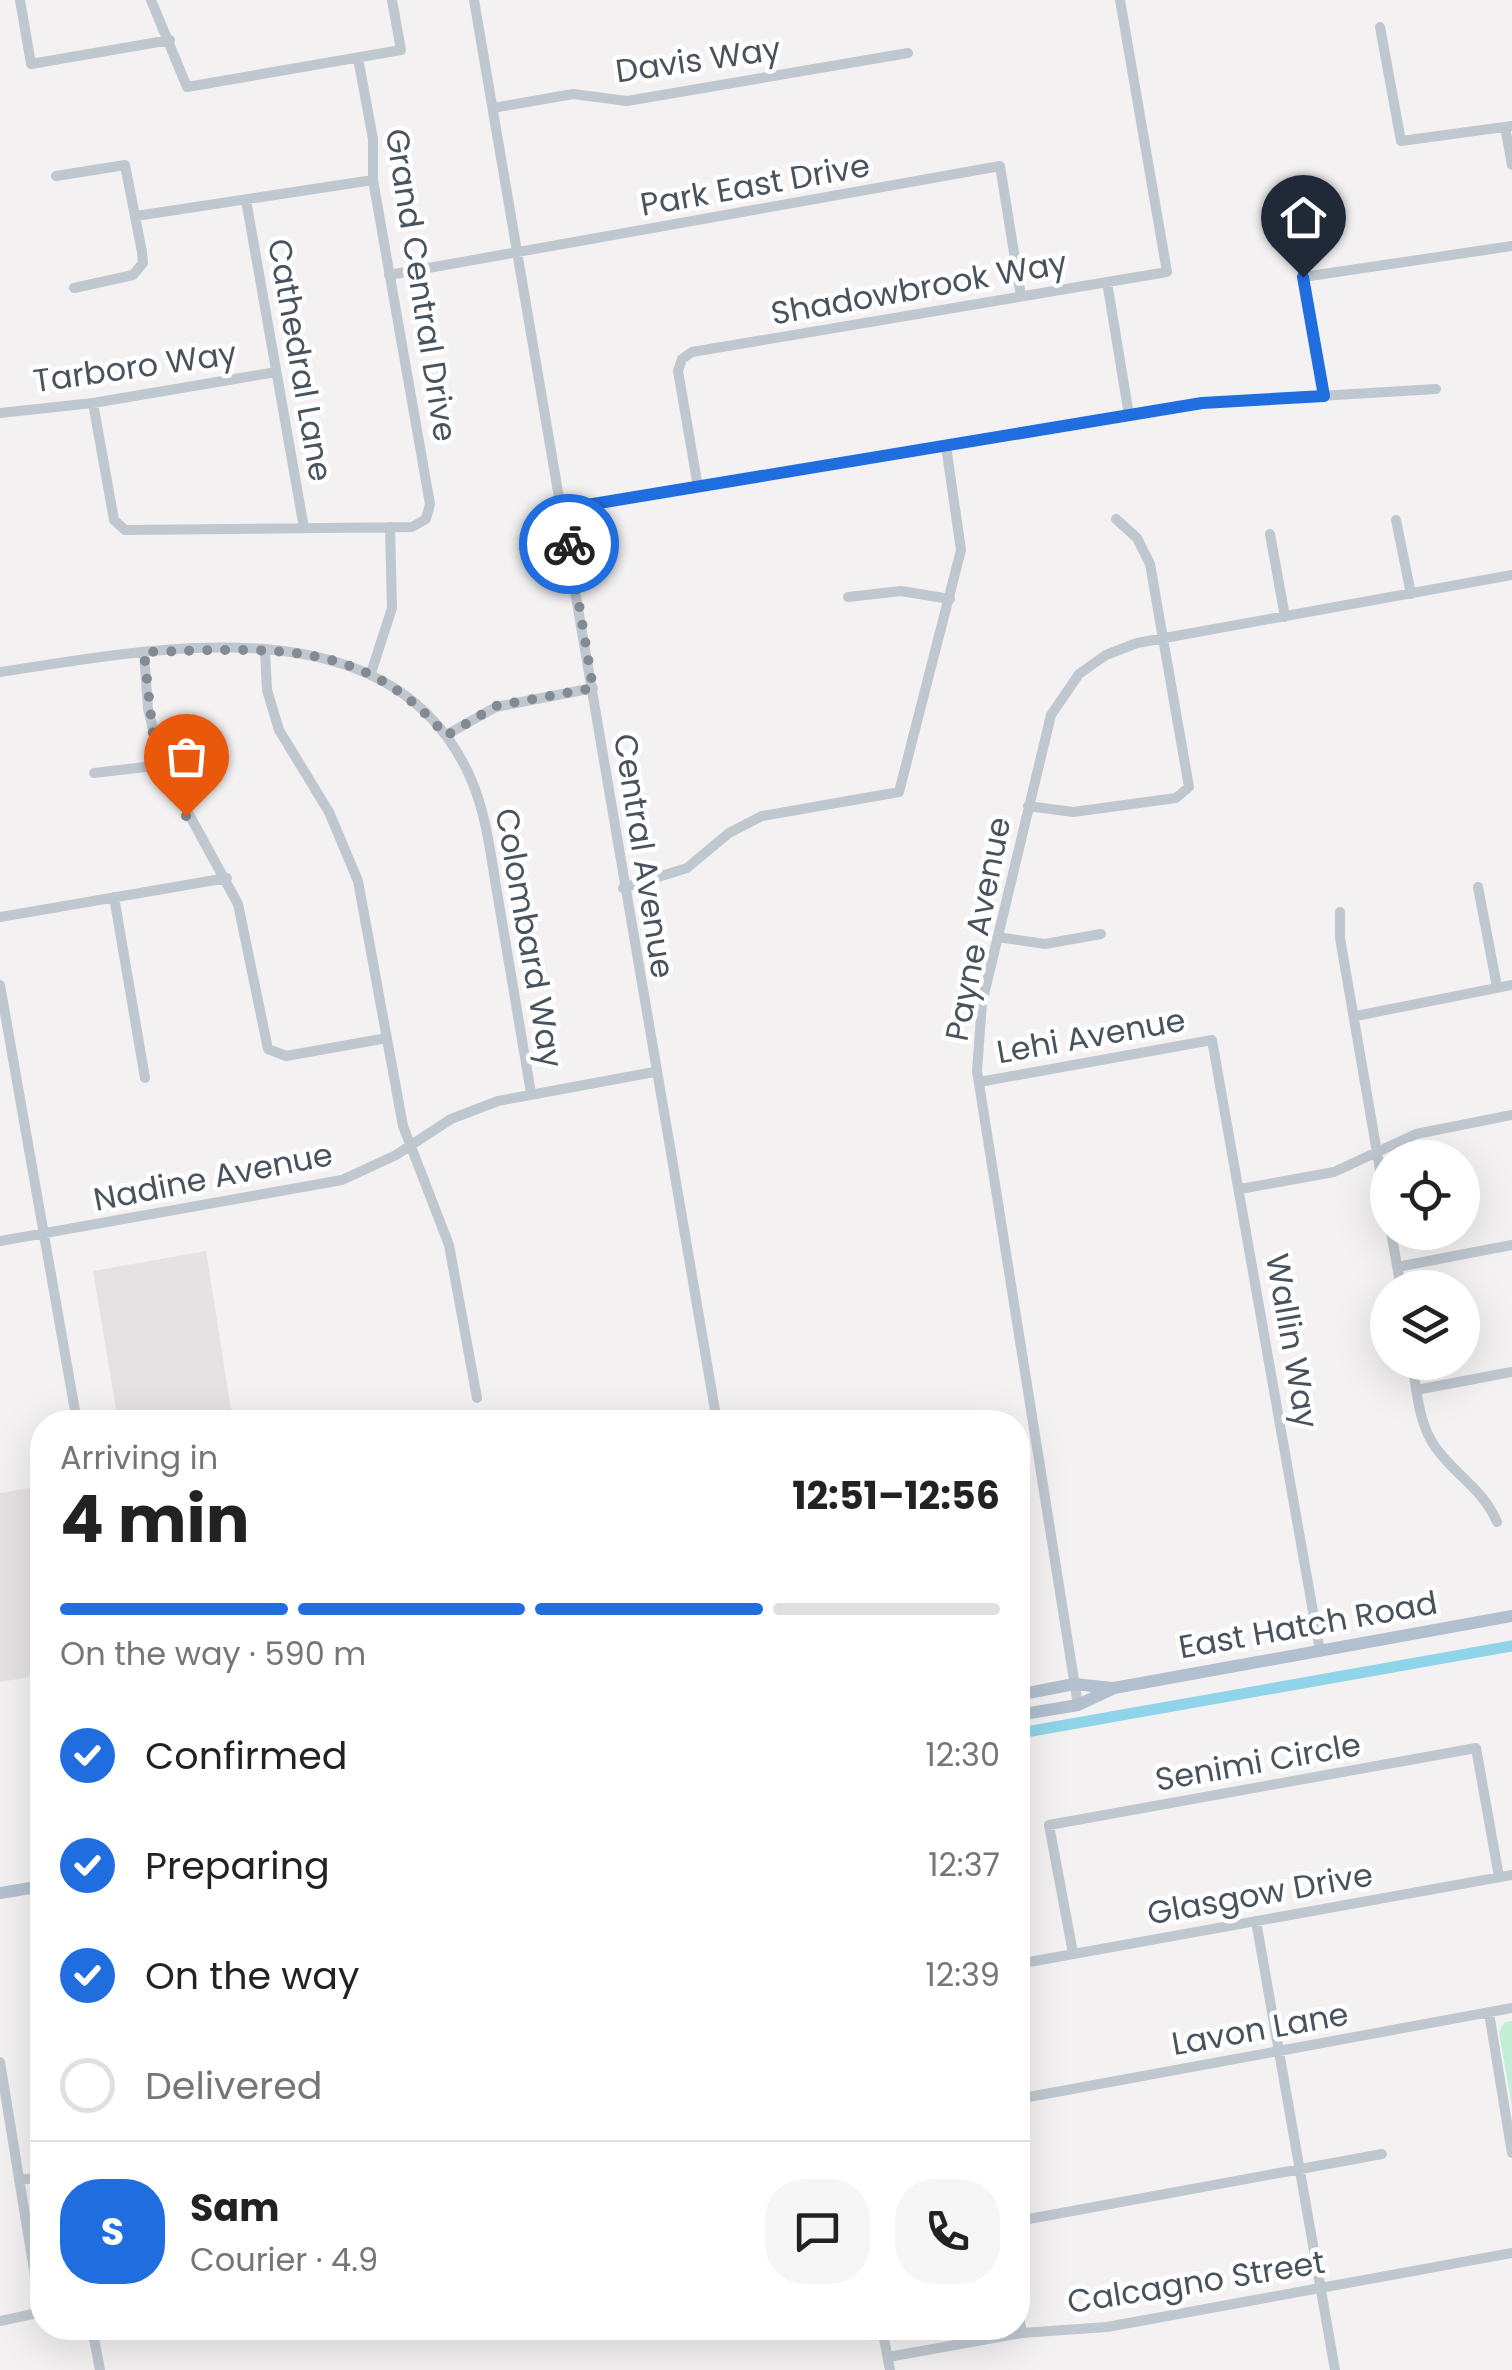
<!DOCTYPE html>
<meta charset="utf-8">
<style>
body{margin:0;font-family:Poppins,sans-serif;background:#f6f6f6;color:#222;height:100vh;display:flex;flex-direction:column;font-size:38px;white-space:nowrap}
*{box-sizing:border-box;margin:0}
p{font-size:32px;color:#767676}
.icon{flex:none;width:55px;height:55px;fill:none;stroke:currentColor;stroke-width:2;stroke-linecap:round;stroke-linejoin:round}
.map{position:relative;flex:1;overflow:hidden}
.details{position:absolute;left:30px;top:1410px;width:1000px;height:930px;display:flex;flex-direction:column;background:#fff;border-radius:40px;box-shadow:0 10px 40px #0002}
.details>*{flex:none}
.buttons{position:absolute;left:1370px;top:1140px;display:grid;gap:20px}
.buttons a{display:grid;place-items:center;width:110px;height:110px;border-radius:50%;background:#fff;box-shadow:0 10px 40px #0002;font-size:50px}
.pin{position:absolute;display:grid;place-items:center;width:85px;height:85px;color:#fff;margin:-102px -42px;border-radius:50% 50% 50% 0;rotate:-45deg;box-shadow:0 0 10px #0007}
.pin .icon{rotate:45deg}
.courier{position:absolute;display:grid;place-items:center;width:100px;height:100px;margin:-50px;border:8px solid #1f6ddf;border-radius:50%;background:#fff;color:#222;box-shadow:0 2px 12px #0007}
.overview em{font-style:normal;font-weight:700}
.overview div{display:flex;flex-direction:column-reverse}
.overview{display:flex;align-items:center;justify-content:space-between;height:170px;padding:0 30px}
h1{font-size:65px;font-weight:700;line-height:75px}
.bar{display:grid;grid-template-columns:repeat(4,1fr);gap:15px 10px;align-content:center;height:120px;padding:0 30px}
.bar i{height:12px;border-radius:8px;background:#e0e0e0}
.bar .active{background:#1f6ddf}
.bar p{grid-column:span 4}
.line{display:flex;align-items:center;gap:25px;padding:0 30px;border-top:2px solid #e0e0e0}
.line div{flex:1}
.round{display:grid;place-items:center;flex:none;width:105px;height:105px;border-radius:40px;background:#f6f6f6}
ol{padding:0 30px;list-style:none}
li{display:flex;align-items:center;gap:30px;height:110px}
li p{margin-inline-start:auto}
li .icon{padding:10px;border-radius:50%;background:#1f6ddf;color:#fff;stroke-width:4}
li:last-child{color:#767676}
li i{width:55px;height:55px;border:5px solid #e0e0e0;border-radius:50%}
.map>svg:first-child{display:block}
.education{fill:#e4e2e3}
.park{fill:#c1eed4}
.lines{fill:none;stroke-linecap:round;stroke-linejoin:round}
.canal{stroke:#90d4ea;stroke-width:11}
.minor{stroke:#bfc7cf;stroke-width:10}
.major{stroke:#b1bfce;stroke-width:12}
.done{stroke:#848a91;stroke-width:10;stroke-dasharray:0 18}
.route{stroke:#1f6ddf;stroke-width:12}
.labels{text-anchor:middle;stroke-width:9;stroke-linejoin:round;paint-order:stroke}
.street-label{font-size:32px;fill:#49535e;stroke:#fff}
</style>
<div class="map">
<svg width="1512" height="2370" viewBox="0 0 1512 2370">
<rect width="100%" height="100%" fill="#f3f1f1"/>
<path class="education" d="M206 1251 233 1422H118L93 1271Z
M42 1486V1675L0 1682V1493Z"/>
<path class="park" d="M1512 2021V2106L1499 2032 1505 2022Z"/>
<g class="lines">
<path class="canal" d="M1026 1732 1512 1646"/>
<path class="minor" d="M20 0 31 64 170 40
M151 0 187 87 401 50 392 0
M474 0C557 474 632 949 717 1422
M1380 27 1401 141 1512 126
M493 108 573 94 627 101 908 53
M1505 127 1512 165
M56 176 125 165 142 252 143 263 133 275 74 288
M246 200 304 528
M136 216 373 180
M1297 240 1324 396
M389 275 1000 166 1021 296
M1303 277 1512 246
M1107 282 1129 415
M93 403 114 520 125 530 412 527 426 519 430 504 373 180V139L358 58
M0 413 93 403 276 372
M698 487 678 371 682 359 692 352 1167 272 1120 0
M563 509 1202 403 1436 389
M1396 520 1411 594
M1270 534 1285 617
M848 597 901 591 950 599
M265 650 267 690 279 730 329 812 358 881 403 1126 449 1245 477 1398
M144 652 148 709 162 765 238 904 268 1049 286 1056 387 1038
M0 672C154 649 392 598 471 779 487 816 491 858 498 898 509 963 520 1028 531 1093
M371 673 392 608 390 527
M446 735 496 707 593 688
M94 773 162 765
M1028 806 1073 812 1176 798 1189 787 1150 564 1137 538 1116 519
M1478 887 1497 987
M623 888 687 868 729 833 762 816 899 792 961 550 946 446
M114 897 145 1078
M1340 912V938L1388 1216
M0 917 227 878
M997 937 1045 944 1101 934
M0 985 77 1422
M1356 1016 1512 985
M979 1082 1212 1040 1320 1651
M1240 1189 1334 1172 1416 1134 1512 1115
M1391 1232 1401 1288
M0 1241 342 1180 396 1155 451 1119 498 1101 654 1072
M1397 1267 1512 1245
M1412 1362C1417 1391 1418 1423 1436 1448 1456 1476 1483 1489 1497 1522
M1416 1390 1512 1372
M1078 1705 977 1071 982 1003 1051 715 1079 674 1106 655 1137 643 1512 575
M1256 1921 1335 2370
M1073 1953 1049 1825 1476 1748 1499 1877
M1018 1964 1512 1875
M1489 2013 1512 2153
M0 2062 41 2313
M1018 2099 1512 2008
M19 2180 42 2177
M1018 2221 1382 2154
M1018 2311 1022 2333
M0 2321 42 2312
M92 2328 100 2370
M882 2328 890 2370
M888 2357 1022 2333 1107 2327 1512 2253"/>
<path class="major" d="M1018 1695 1074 1684 1112 1688
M1018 1715 1078 1705 1114 1688 1512 1616
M0 1893 42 1886"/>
</g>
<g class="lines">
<path class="done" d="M186 816 153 735 144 652C263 650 361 634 446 736L496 706 593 688 569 544"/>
<path class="route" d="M569 544 563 509 1202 403 1324 396 1303 277"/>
</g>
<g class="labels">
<g class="street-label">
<text transform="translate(698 60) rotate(-8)" y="11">Davis Way</text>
<text transform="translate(755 185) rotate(-10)" y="11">Park East Drive</text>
<text transform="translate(421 285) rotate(81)" y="11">Grand Central Drive</text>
<text transform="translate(919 288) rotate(-10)" y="11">Shadowbrook Way</text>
<text transform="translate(300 360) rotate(80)" y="11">Cathedral Lane</text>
<text transform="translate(135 367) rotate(-8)" y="11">Tarboro Way</text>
<text transform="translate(644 856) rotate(81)" y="11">Central Avenue</text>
<text transform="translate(978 929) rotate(-79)" y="11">Payne Avenue</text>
<text transform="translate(529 938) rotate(80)" y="11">Colombard Way</text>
<text transform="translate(1091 1036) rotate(-10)" y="11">Lehi Avenue</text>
<text transform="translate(213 1177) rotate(-11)" y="11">Nadine Avenue</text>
<text transform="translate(1292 1341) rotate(80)" y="11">Wallin Way</text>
<text transform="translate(1308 1625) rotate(-10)" y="11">East Hatch Road</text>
<text transform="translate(1258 1762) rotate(-10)" y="11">Senimi Circle</text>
<text transform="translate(1260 1894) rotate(-10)" y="11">Glasgow Drive</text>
<text transform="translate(1260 2029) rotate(-10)" y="11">Lavon Lane</text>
<text transform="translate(1196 2282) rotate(-9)" y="11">Calcagno Street</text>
</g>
</g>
</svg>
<div class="buttons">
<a><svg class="icon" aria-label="locate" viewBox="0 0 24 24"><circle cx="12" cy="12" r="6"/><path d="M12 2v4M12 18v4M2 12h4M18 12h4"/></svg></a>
<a><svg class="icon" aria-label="layers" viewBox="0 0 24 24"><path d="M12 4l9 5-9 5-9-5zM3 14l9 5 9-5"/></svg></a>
</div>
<div class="pin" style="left:186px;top:816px;background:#ea580c"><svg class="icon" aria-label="bag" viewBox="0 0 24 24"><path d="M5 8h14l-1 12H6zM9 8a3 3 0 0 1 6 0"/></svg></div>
<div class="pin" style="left:1303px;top:277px;background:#1f2937"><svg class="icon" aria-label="home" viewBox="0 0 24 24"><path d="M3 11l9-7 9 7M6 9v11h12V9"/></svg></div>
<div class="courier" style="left:569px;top:544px"><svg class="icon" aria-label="bike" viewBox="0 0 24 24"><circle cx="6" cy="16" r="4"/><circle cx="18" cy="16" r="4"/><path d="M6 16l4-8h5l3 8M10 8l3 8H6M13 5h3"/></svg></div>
<section class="details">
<div class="overview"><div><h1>4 min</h1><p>Arriving in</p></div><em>12:51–12:56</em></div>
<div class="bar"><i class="active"></i><i class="active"></i><i class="active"></i><i></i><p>On the way · 590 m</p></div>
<ol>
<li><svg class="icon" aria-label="check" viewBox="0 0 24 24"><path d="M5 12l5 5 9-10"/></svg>Confirmed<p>12:30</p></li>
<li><svg class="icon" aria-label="check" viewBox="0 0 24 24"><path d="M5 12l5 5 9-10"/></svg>Preparing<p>12:37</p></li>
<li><svg class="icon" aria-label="check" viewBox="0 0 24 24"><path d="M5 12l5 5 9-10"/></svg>On the way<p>12:39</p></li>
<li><i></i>Delivered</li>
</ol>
<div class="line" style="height:180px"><b class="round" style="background:#1f6ddf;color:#fff">S</b><div><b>Sam</b><p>Courier · 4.9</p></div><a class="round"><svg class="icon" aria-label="chat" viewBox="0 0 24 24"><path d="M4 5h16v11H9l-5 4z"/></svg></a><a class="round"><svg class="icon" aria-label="phone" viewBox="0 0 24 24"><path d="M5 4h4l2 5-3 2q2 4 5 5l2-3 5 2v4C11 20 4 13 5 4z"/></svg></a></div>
</section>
</div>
